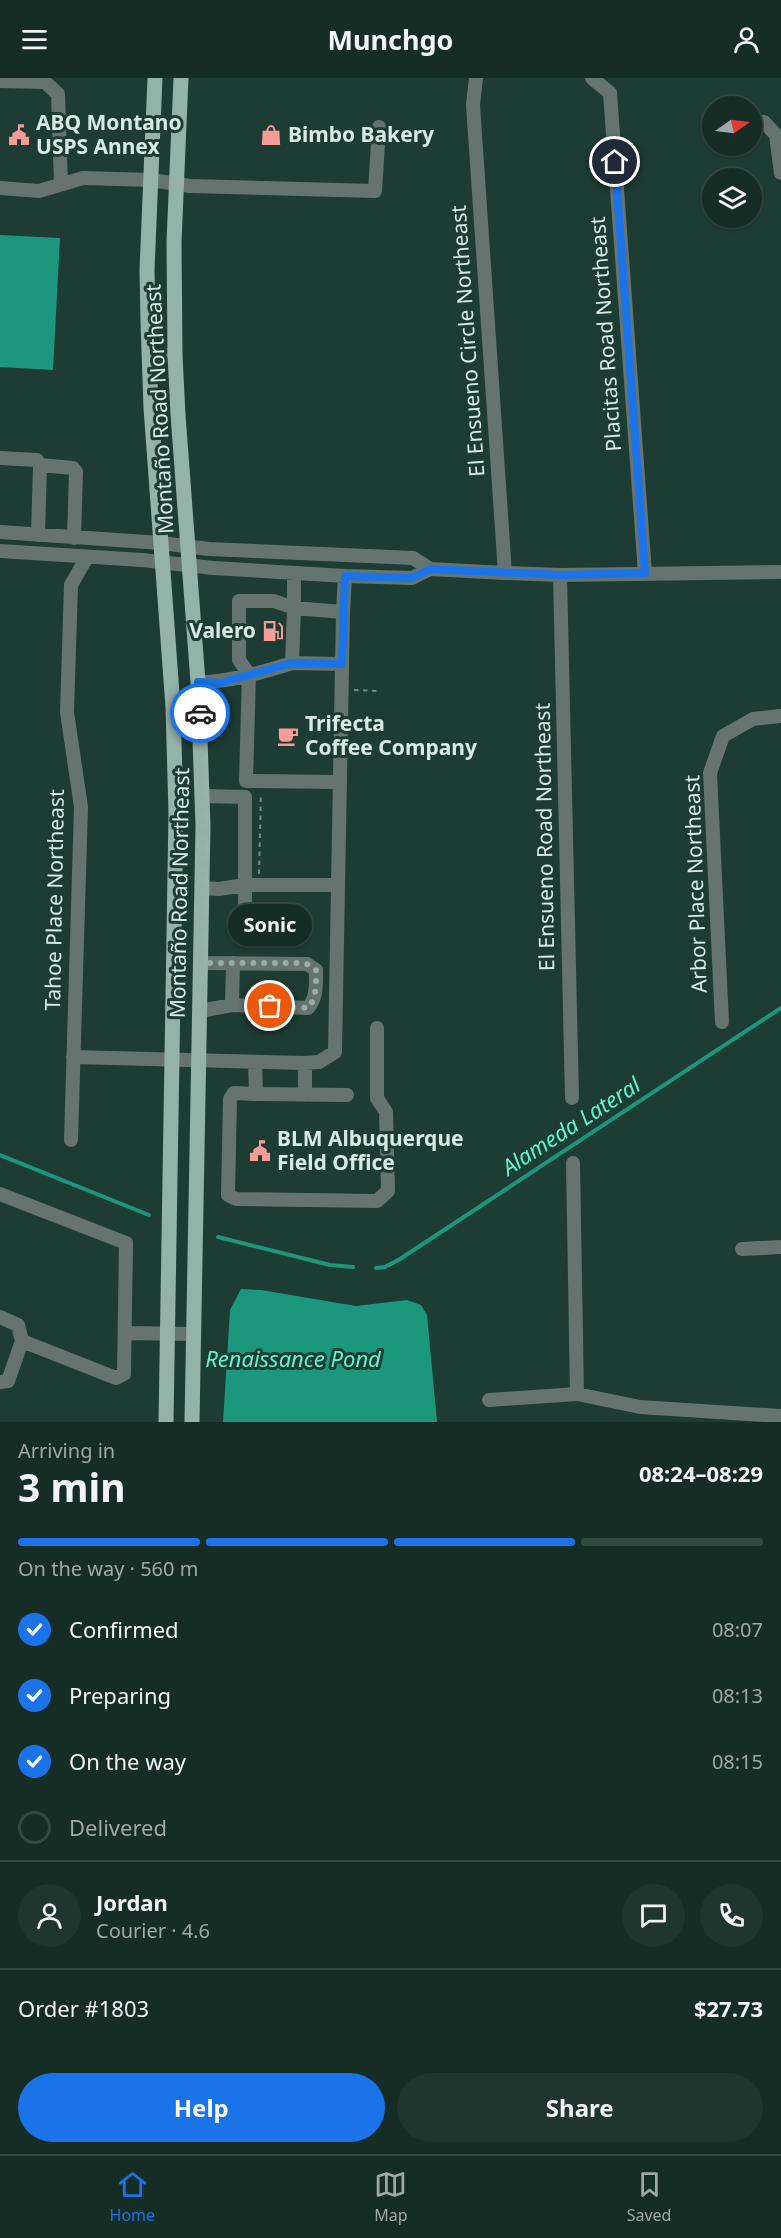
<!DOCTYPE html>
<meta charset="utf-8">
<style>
body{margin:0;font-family:"Noto Sans",sans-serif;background:#1f352e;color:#f1f3f6;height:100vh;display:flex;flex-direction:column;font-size:22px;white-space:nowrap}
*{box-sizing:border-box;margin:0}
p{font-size:20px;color:#9ea8a7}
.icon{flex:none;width:33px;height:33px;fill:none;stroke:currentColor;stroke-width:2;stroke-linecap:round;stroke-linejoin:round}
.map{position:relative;height:1344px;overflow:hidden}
.sheet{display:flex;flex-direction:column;background:#162d26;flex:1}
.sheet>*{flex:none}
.needle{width:39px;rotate:76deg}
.tools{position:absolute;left:702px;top:18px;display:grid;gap:12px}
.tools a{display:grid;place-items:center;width:60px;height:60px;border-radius:50%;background:#162d26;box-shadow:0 2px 4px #0004,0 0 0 2px #354943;font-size:30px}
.pin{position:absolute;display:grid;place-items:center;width:51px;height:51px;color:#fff;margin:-26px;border:3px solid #fff;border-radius:50%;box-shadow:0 2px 6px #0007}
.courier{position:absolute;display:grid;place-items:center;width:60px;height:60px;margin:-30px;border:4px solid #1a73e8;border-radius:50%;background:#fff;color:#222;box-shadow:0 2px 8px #0007}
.bubble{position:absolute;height:42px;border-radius:21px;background:#162d26;box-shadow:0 2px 4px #0004,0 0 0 2px #354943;font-size:20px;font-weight:700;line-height:42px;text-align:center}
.headline em{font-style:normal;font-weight:700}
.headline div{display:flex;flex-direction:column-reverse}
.headline{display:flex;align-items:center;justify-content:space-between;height:102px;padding:0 18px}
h1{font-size:39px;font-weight:700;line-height:45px}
.bar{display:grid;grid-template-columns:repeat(4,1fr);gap:9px 6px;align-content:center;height:72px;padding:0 18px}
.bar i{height:8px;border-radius:4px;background:#354943}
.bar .active{background:#1a73e8}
.bar p{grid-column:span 4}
.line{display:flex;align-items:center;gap:15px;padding:0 18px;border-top:2px solid #354943}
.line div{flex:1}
.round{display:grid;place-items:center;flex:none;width:63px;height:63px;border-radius:32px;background:#1f352e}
ol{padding:0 18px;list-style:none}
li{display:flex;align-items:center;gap:18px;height:66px}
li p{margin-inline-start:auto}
li .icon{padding:6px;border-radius:50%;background:#1a73e8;color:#fff;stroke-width:4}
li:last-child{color:#9ea8a7}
li i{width:33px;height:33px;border:3px solid #354943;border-radius:50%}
.button{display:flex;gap:12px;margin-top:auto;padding:12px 18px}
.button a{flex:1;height:69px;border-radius:36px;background:#1a73e8;color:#fff;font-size:24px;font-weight:700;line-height:69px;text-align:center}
.button a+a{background:#1f352e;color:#f1f3f6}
header{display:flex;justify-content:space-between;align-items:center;height:78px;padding:0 18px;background:#162d26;font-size:27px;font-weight:700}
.tab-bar{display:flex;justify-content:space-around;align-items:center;height:84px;border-top:2px solid #354943;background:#162d26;font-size:16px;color:#9ea8a7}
.tab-bar a{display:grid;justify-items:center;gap:3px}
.tab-bar .active{color:#1a73e8}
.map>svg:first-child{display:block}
.water{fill:#1a977c}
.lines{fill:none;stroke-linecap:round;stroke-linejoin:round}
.stream{stroke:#1a977c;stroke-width:4}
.path{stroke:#738c85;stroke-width:2;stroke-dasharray:4.5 4.5;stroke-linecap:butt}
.minor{stroke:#66746f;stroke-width:14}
.major{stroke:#95b2a8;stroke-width:15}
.done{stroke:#97ada6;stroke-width:6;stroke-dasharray:0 10.8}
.route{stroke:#1a73e8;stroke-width:8}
.labels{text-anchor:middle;stroke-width:6;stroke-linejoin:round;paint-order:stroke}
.poi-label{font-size:21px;font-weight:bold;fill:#d8eae4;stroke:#1d3c33;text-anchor:start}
.street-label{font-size:21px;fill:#d8eae4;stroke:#1d3c33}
.water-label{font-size:22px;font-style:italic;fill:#5df5d0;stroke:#1d3c33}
</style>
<header><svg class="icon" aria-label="menu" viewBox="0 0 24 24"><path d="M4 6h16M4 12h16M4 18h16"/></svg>Munchgo<svg class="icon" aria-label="person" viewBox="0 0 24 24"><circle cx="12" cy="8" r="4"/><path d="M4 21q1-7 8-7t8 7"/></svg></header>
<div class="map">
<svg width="781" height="1344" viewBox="0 0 781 1344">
<rect width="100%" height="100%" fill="#1d3c33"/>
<path class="water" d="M0 157 60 160 53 292 0 289Z
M241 1211 261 1212 356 1228 407 1222 421 1227 427 1237 437 1344H223L230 1232Z"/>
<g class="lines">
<path class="stream" d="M0 1077 149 1137
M218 1159 330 1187 353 1189
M376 1190 385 1189 400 1181 781 930"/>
<path class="path" d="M354 612 379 613
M259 796 261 715"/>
<path class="minor" d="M476 0 473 27 505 495
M592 0 610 15 645 495
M0 3 45 4 58 16 61 106
M752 44H764L776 57 781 95
M0 110 39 113 83 100 151 102 190 108 375 113 379 49
M149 277H175
M0 380 37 382 40 387 38 457
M40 387 73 390 76 394 74 460
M0 454 161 465 209 471 413 480 430 491 505 495 560 497 781 494
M0 473 142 482 213 490 345 498 412 500 430 491
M294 496V530L343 534 345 498
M560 497 572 1020
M292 585 342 586
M198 604C227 605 264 594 292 585L294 530 274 523H239V582L249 596 246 703 339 704
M202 810 219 811 245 807V719L203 718
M245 855V807H337
M232 927 233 885
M200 933 232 927 308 930C317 920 316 906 316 892L307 886 200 885
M722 944 710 695 723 658 753 641 781 638
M73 979 305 985 319 984 335 974 343 534
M255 984 256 1016 347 1017
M256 1016 234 1015 230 1021 228 1117 236 1121 377 1123 388 1113 386 1034 377 1020V950
M305 1017V985
M71 1062 81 729 67 634 71 507 87 479
M573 1085 577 1316
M0 1116 126 1165 124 1296 116 1300 22 1263 18 1247 0 1239
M742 1171 781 1169
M125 1255 194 1256
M0 1304 8 1303 22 1263
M489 1322 577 1316 640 1329 781 1338"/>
<path class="major" d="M155 0 147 192 148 244 151 330 173 629 176 735 166 1344
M181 0 174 164 175 277 178 337 198 604 203 748 192 1344"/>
</g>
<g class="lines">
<path class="done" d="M200 635 203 748 201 885H297L307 886 316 892C316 906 317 920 308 930L270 928"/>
<path class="route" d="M200 635 198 604 220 605 292 585 342 586 345 498 412 500 430 491 560 497 645 495 615 84"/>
</g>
<defs>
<symbol id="civic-bare" viewBox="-9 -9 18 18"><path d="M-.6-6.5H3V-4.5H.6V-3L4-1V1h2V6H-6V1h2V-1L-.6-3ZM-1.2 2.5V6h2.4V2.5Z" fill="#f59c96" stroke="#1d3c33" stroke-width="2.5" paint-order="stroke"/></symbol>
<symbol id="shop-bare" viewBox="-9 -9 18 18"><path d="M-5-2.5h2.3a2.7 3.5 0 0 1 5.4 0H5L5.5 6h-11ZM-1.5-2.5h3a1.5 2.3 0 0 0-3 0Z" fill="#f59c96" stroke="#1d3c33" stroke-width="2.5" paint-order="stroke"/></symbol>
<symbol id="fuel-bare" viewBox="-9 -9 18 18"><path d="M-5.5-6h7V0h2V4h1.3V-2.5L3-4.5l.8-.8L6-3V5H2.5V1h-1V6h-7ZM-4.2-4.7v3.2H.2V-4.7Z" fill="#f59c96" stroke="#1d3c33" stroke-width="2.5" paint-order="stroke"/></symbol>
<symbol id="cafe-bare" viewBox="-9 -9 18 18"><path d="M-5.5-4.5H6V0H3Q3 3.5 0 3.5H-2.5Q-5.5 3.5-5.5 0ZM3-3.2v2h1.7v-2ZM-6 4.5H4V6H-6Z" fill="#f59c96" stroke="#1d3c33" stroke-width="2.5" paint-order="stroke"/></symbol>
</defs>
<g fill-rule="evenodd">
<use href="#civic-bare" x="4" y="42" width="30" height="30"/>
<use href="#shop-bare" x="256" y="42" width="30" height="30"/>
<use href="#fuel-bare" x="258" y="538" width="30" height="30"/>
<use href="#cafe-bare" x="273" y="643" width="30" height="30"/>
<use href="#civic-bare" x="245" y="1058" width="30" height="30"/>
</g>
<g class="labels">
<g class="poi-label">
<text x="36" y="52">ABQ Montano<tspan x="36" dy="24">USPS Annex</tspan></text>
<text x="288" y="64">Bimbo Bakery</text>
<text x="256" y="560" text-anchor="end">Valero</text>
<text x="305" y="653">Trifecta<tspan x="305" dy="24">Coffee Company</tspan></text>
<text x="277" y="1068">BLM Albuquerque<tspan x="277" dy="24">Field Office</tspan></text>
</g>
<g class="street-label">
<text transform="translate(606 256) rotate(-94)" y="7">Placitas Road Northeast</text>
<text transform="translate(468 263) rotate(-94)" y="7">El Ensueno Circle Northeast</text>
<text transform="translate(160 331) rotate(-93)" y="7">Montaño Road Northeast</text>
<text transform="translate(545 759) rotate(-91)" y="7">El Ensueno Road Northeast</text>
<text transform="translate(696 806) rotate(-92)" y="7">Arbor Place Northeast</text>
<text transform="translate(180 815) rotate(-89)" y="7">Montaño Road Northeast</text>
<text transform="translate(55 822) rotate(-89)" y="7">Tahoe Place Northeast</text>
</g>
<g class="water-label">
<text transform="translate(571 1048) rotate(-33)" y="8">Alameda Lateral</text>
<text x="293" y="1289">Renaissance Pond</text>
</g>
</g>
</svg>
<div class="tools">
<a><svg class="needle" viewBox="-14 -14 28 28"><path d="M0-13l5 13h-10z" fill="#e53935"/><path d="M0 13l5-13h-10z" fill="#9ea8a7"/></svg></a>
<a><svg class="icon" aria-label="layers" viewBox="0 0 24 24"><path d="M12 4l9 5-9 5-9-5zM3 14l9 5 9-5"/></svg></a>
</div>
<div class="pin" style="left:270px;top:928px;background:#ea580c"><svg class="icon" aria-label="bag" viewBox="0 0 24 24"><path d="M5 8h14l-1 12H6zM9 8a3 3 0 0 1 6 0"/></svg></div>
<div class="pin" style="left:615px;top:84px;background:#1f2937"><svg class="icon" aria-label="home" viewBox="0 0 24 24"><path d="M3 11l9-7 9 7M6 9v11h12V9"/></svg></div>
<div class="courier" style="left:200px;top:635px"><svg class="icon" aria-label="car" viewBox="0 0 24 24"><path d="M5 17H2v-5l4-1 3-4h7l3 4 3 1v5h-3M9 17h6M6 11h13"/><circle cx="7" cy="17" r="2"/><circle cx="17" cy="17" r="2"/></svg></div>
<div class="bubble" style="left:228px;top:826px;width:84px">Sonic</div>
</div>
<section class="sheet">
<div class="headline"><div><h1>3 min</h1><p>Arriving in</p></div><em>08:24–08:29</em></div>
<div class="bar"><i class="active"></i><i class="active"></i><i class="active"></i><i></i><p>On the way · 560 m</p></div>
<ol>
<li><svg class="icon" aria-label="check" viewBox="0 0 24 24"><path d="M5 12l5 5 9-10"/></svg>Confirmed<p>08:07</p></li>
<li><svg class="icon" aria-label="check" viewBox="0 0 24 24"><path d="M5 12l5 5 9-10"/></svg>Preparing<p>08:13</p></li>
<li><svg class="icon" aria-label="check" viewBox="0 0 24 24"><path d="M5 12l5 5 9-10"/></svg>On the way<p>08:15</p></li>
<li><i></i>Delivered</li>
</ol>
<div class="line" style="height:108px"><a class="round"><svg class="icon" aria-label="person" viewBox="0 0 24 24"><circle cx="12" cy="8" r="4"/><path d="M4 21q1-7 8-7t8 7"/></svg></a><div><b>Jordan</b><p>Courier · 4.6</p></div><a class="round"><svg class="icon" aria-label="chat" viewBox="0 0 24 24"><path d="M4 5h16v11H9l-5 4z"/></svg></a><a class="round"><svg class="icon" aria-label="phone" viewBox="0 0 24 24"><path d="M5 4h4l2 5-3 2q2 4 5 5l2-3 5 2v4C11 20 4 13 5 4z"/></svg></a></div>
<div class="line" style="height:78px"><div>Order #1803</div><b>$27.73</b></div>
<div class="button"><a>Help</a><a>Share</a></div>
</section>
<nav class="tab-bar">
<a class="active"><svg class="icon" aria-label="home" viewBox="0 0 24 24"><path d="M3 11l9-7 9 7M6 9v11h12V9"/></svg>Home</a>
<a><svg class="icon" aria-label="map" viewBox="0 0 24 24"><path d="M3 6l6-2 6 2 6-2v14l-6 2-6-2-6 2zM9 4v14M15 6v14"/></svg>Map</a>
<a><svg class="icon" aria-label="saved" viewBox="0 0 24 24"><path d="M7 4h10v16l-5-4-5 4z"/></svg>Saved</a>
</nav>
